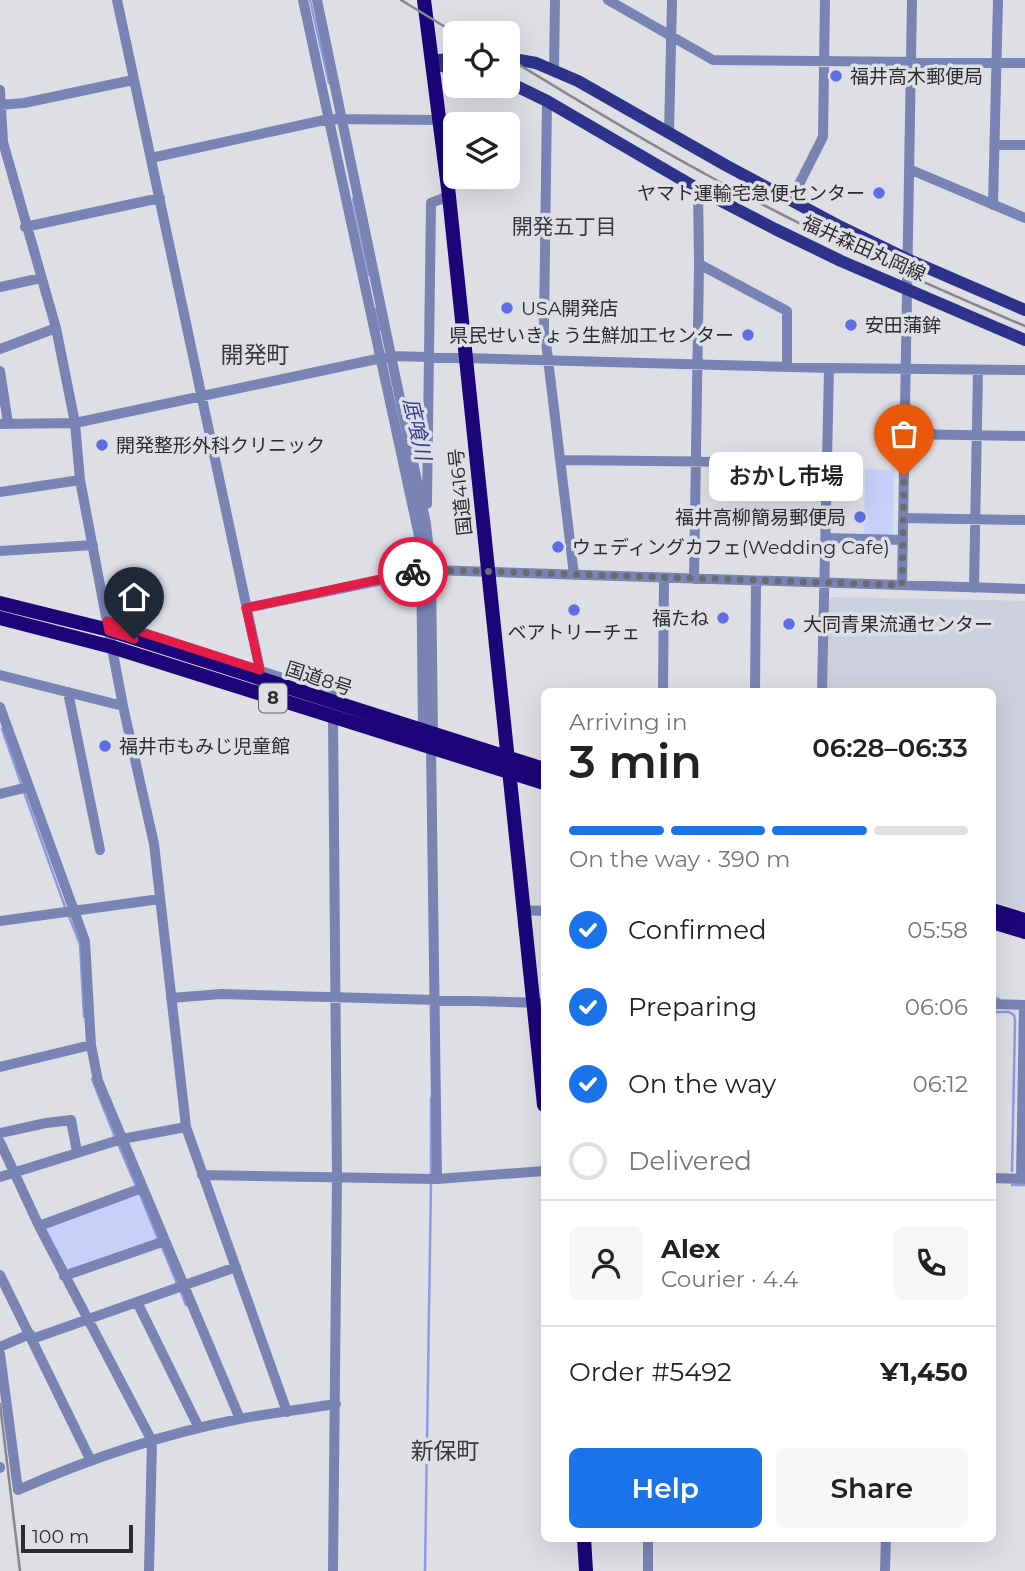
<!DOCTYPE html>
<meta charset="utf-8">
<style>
body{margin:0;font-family:Montserrat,"Noto Sans JP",sans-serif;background:#f6f6f6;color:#222;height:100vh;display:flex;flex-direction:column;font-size:26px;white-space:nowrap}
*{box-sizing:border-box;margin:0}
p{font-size:23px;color:#767676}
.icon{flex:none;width:38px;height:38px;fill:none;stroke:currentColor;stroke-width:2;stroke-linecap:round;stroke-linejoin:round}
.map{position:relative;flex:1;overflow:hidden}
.drawer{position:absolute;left:541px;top:688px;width:455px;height:854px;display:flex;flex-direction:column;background:#fff;border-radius:10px;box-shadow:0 7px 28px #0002}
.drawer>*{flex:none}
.buttons{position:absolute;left:443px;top:21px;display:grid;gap:14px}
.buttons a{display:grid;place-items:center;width:77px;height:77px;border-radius:10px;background:#fff;box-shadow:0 7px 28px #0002;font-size:35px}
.scale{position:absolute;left:21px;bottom:18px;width:112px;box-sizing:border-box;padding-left:7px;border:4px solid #2c2d2e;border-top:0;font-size:19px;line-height:24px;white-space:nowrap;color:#2c2d2e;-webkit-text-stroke:5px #dedfe5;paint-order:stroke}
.pin{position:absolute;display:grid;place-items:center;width:60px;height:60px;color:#fff;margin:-72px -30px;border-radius:50% 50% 50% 0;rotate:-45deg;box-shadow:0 0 7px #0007}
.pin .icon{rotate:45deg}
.courier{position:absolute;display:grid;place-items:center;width:70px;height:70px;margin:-35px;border:5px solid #e11d48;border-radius:50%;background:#fff;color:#222;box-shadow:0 2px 9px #0007}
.bubble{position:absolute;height:49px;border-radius:10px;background:#fff;box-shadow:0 7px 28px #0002;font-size:23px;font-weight:600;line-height:49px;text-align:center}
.overview em{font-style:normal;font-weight:600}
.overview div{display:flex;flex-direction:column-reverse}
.overview{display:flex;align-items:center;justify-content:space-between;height:119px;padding:0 28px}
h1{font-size:46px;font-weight:600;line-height:52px}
.bar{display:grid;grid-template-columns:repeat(4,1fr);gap:10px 7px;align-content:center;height:84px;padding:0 28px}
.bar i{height:9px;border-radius:5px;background:#e0e0e0}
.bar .selected{background:#1a73e8}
.bar p{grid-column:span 4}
.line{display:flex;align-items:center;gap:18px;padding:0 28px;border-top:2px solid #e0e0e0}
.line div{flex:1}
.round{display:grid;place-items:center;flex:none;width:74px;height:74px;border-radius:10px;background:#f6f6f6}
ol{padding:0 28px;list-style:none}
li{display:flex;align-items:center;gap:21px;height:77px}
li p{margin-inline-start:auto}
li .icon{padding:7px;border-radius:50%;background:#1a73e8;color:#fff;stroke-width:4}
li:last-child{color:#767676}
li i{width:38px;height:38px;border:4px solid #e0e0e0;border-radius:50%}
.button{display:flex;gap:14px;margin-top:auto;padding:14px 28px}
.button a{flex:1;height:80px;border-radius:10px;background:#1a73e8;color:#fff;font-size:28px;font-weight:600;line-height:80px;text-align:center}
.button a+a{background:#f6f6f6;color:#222}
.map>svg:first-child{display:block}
.built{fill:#cdd0dc}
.green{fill:#c6d0f8}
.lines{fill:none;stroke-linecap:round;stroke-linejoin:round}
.stream{stroke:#8b9ae3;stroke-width:2.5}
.minor{stroke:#7984b5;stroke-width:10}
.major{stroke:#2e328a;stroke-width:12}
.highway{stroke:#1b0579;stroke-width:14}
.rail{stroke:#87888c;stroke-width:2.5}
.done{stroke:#6a6b6e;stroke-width:7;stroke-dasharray:0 12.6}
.route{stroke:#e11d48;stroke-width:9}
.poi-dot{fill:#606ee5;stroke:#dedfe5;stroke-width:2.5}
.labels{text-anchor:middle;stroke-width:7;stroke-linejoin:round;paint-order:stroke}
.shield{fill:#dedfe5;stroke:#616265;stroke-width:2}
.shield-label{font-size:18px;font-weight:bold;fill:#2c2d2e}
.poi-label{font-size:19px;fill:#2c2d2e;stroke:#dedfe5;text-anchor:start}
.street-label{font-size:19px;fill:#2c2d2e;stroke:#dedfe5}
.neighbourhood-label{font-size:21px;fill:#38393d;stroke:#dedfe5}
.water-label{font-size:21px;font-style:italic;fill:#384096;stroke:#dedfe5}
.quarter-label{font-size:23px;fill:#38393d;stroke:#dedfe5}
</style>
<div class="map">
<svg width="1025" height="1571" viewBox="0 0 1025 1571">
<rect width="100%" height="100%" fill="#dedfe5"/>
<path class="built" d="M832 597 1025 601V912L992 901V691H827L829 600Z"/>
<path class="green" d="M865 469 894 470 893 535 864 536Z
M136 1190 159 1240 64 1276 40 1228Z"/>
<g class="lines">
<path class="stream" d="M310 0 329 83
M353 199 369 275
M376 309 380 330
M2 729 22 786
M24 792 65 907
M68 914 80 944 84 1017
M992 997 999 999
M992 1012H1009L1014 1015 1015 1021 1012 1171
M92 1079 115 1137
M431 1098V1176
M118 1144 136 1186
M1012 1185H1025
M139 1192 159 1241
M162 1247 178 1286
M181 1292 186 1305
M425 1571 431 1182"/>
<path class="minor" d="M117 0 260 670
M303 0 421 545 423 732
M317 0 426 524 431 570 433 735
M608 0 713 60 1025 63
M554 70 555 0
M0 90 3 142 56 328 75 423 80 480 123 706 154 844 186 1127 287 1412
M547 101 544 326 574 575
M0 105 24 103 133 80
M669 134 672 0
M995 145H1025
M151 158 329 119 440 120
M909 169 1025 218
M791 200 823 137 825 0
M993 205 998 0
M25 227 160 198
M699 264 787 311V366
M0 287 41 278
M0 349 56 328
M0 371 8 423
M0 424 75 423 391 356 829 368 1025 370
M905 434 1025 436
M560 460 827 463
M0 492 80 480
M427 504 431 203 449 196
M903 518 1025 520
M826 538 903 540
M0 551 93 545
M694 579 699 264 698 189
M902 585 912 0
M974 588 978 370
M246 608 431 570 1025 589
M107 621 341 697
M0 675 123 706
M663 691 664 578
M755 691 756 581
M822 691 829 368
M68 692 100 850
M0 707 85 941 91 1045 98 1081 240 1419
M333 717 337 1177 333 1571
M431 748 437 1179
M0 794 28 787
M522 910 544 911
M0 921 160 899
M171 998 221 994 544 1003
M992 1004 1025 1005
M0 1067 91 1045
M0 1133 46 1123 71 1120 77 1152
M0 1142 39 1226 152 1441 149 1571
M202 1175 437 1179 544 1171
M0 1177 122 1139 186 1127
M992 1178 1025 1179
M1021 1179 1024 1005
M39 1226 142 1188
M0 1275 91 1461
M64 1276 165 1241
M137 1302 199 1428
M32 1339 236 1267
M0 1347 30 1334
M0 1354 18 1490C88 1459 164 1434 239 1419 271 1413 304 1409 336 1404
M0 1467V1468
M648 1571V1538
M885 1571 886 1538"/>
<path class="major" d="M508 58 536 63 578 81 727 166 841 227 907 259 1025 310
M433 61 455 58
M432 62 455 71
M508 82 547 101 698 189 775 229 841 261 1025 340"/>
<path class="highway" d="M424 0 449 196 544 1105
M0 603 109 630 544 769
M0 618 112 647 544 783
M992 910 1025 920
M992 922 1025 932
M584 1538 586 1571"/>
<path class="rail" d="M401 0 455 33
M508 58C574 98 640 139 709 176 811 232 918 281 1025 326
M0 1404 20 1571"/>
</g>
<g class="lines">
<path class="done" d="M413 572 430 570 475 571 902 585 904 476"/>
<path class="route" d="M134 639 109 631 107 621 260 670 246 608 413 572"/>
</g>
<g class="poi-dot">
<circle cx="836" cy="76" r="7"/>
<circle cx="879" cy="193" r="7"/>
<circle cx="507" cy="308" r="7"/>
<circle cx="851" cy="325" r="7"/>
<circle cx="748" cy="335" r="7"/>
<circle cx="102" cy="445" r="7"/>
<circle cx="860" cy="517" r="7"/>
<circle cx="558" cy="547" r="7"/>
<circle cx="574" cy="610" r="7"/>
<circle cx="723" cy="618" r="7"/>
<circle cx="789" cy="624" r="7"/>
<circle cx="105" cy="746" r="7"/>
</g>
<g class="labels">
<rect class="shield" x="259" y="683.5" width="28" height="29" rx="5"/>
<g class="shield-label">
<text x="273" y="704">8</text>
</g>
<g class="poi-label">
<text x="850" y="83">福井高木郵便局</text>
<text x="865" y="200" text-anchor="end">ヤマト運輸宅急便センター</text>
<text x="521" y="315">USA開発店</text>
<text x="865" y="332">安田蒲鉾</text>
<text x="734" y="342" text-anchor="end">県民せいきょう生鮮加工センター</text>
<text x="116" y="452">開発整形外科クリニック</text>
<text x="846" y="524" text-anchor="end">福井高柳簡易郵便局</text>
<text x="572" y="554">ウェディングカフェ(Wedding Cafe)</text>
<text x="709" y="625" text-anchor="end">福たね</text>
<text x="803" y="631">大同青果流通センター</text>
<text x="574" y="639" text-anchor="middle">ベアトリーチェ</text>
<text x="119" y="753">福井市もみじ児童館</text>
</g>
<g class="street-label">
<text transform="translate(864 248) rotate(24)" y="7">福井森田丸岡線</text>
<text transform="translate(460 492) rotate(-96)" y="7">国道416号</text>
<text transform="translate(319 678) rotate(18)" y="7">国道8号</text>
</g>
<g class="neighbourhood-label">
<text x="564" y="234">開発五丁目</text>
</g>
<g class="water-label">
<text transform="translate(417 429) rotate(78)" y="7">底喰川</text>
</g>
<g class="quarter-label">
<text x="255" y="363">開発町</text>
<text x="445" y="1459">新保町</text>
</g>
</g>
</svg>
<div class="buttons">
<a><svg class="icon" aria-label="locate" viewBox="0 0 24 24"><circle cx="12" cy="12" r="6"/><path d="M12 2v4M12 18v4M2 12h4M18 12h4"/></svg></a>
<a><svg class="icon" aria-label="layers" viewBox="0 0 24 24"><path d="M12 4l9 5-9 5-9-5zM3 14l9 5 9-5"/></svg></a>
</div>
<div class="scale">100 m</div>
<div class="pin" style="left:904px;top:476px;background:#ea580c"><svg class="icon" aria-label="bag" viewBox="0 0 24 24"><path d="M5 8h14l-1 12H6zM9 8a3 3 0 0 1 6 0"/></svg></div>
<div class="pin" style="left:134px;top:639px;background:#1f2937"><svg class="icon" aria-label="home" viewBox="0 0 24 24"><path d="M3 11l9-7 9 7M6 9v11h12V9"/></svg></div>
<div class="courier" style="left:413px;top:572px"><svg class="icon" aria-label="bike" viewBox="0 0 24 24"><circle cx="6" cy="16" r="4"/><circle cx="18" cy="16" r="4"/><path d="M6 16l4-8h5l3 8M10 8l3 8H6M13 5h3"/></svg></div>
<div class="bubble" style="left:709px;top:452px;width:154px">おかし市場</div>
<section class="drawer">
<div class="overview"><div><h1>3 min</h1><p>Arriving in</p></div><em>06:28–06:33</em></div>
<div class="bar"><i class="selected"></i><i class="selected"></i><i class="selected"></i><i></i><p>On the way · 390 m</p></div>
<ol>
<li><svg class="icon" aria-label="check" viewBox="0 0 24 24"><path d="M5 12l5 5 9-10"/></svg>Confirmed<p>05:58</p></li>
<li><svg class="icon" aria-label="check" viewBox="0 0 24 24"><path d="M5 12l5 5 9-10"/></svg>Preparing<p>06:06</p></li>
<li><svg class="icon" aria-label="check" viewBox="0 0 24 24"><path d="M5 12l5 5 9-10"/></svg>On the way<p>06:12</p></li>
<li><i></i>Delivered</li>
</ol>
<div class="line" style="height:126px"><a class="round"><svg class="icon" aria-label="person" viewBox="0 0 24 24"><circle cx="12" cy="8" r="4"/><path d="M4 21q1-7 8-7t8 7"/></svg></a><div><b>Alex</b><p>Courier · 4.4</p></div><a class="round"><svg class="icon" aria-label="phone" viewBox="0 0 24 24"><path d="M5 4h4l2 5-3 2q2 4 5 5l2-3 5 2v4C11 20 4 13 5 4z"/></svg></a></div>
<div class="line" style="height:91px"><div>Order #5492</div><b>¥1,450</b></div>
<div class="button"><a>Help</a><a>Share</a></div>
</section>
</div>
